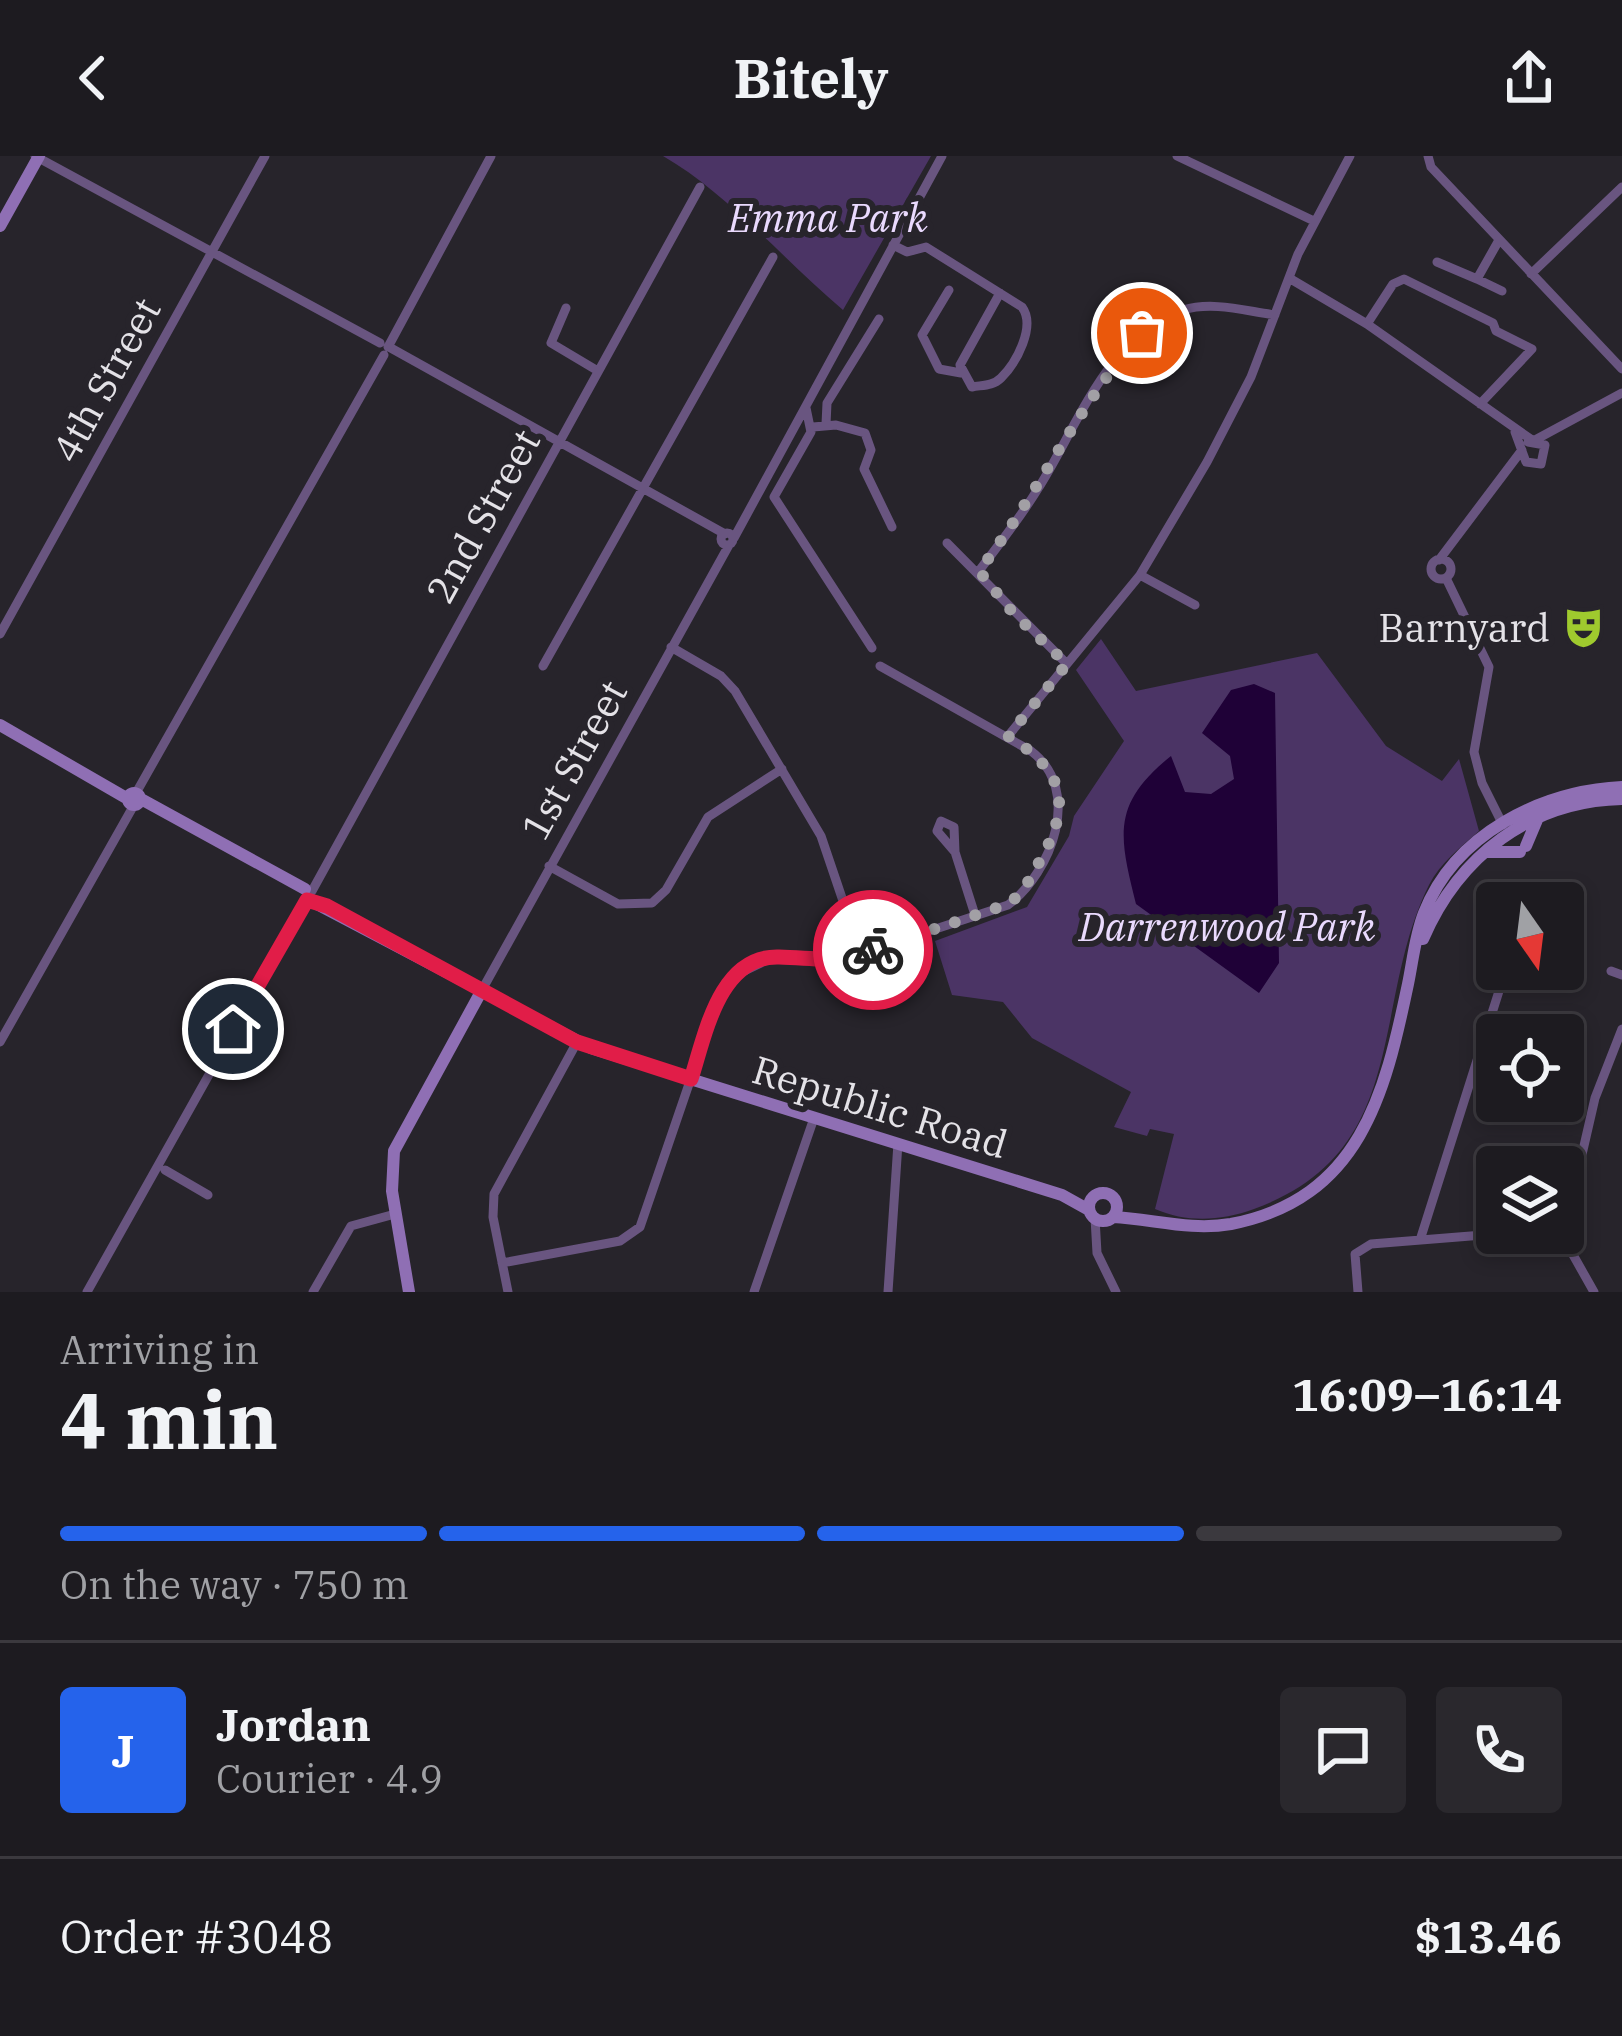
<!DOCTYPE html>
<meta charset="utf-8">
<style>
body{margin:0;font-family:"IBM Plex Serif",serif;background:#2a282d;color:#f1f3f6;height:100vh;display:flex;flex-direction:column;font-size:45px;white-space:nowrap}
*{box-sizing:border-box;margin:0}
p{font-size:39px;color:#a0a1a5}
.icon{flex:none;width:66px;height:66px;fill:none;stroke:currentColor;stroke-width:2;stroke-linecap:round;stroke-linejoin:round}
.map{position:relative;height:1136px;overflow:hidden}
.details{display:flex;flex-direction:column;background:#1d1b20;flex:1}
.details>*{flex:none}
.needle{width:78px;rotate:166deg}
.fabs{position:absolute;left:1476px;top:726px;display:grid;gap:24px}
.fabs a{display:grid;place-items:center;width:108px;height:108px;border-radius:12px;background:#1d1b20;box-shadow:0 6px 18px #0003,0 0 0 3px #3b393e;font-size:60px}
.pin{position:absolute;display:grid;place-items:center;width:102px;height:102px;color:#fff;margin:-51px;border:6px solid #fff;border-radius:50%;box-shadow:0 3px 12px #0007}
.courier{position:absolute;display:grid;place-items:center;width:120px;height:120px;margin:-60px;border:9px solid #e11d48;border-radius:50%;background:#fff;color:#222;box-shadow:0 3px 15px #0007}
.headline em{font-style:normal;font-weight:800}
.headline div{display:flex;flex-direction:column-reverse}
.headline{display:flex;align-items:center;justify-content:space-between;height:204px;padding:0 60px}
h1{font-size:78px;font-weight:800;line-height:90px}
.bar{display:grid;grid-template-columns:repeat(4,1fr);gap:18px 12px;align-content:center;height:144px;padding:0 60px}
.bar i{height:15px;border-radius:9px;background:#3b393e}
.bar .current{background:#2563eb}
.bar p{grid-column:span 4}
.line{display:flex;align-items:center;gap:30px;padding:0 60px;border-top:3px solid #3b393e}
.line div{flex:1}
.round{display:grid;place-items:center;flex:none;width:126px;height:126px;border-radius:12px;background:#2a282d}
header{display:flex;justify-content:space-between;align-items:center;height:156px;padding:0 60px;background:#1d1b20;font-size:54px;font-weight:800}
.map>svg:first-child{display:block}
.park{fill:#4b3465}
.water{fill:#1f0137}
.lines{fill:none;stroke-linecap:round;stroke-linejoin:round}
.street{stroke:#695580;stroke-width:9}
.secondary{stroke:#8f6fb4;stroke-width:12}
.done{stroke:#a2a0a5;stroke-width:12;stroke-dasharray:0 21.6}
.route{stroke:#e11d48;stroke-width:15}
.labels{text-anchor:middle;stroke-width:12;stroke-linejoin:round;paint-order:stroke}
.park-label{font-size:39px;font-style:italic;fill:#eadafe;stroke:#27242b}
.street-label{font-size:39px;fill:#e4e2e7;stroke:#27242b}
.poi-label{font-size:39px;fill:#e4e2e7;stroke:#27242b;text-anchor:end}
</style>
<header><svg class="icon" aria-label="back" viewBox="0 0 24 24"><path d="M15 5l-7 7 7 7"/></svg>Bitely<svg class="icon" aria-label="share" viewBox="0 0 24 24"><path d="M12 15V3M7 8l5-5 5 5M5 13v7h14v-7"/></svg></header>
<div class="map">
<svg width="1622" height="1136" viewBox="0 0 1622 1136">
<rect width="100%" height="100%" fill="#27242b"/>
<path class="park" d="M663 0H931L843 154C785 105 726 36 663 0Z
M1101 483 1136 535 1317 497 1386 590 1442 625 1459 603 1479 675C1461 691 1440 707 1429 729 1369 850 1413 995 1254 1053 1221 1065 1187 1067 1155 1053L1174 978 1150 973 1147 980 1114 971 1131 936 1032 882 1003 846 952 839 935 785 1027 751 1069 680 1074 660 1124 585 1076 514Z"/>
<path class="water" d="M1254 528 1275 537 1279 807 1259 837 1136 748C1119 680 1111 648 1171 600L1185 636 1211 638 1234 623 1230 600 1202 577 1231 534Z"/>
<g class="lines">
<path class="street" d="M35 0 380 187
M1177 0 1314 65
M1428 0 1431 11 1622 213
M893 89 907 96 926 91 1022 151C1036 170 1017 206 1001 222 993 230 982 229 972 231L960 209 1000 137
M1437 106 1477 123 1499 84
M1531 118 1622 31
M1289 122 1367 168 1532 284
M1477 123 1502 135
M949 134 922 179 939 213 961 217
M566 152 551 187 598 215
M1367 168 1393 128 1404 123 1493 167 1496 175 1532 193 1480 248
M388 191 491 0
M389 191 725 378
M806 252 811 276 774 341 872 492
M826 268 827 247 879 163
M813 271 836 269 865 277 871 294 864 313 892 371
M1515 276 1526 306 1541 308 1545 289 1528 286
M1535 284 1622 237
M721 383a6 6 0 1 1 12 0a6 6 0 1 1-12 0Z
M734 382 942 0
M947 387 1067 508
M1431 413a10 10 0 1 1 20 0a10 10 0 1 1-20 0Z
M1439 404 1522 294
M979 415C1000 387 1021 361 1039 331 1076 273 1110 175 1183 154 1213 145 1245 155 1275 159
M1140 419 1195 449
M1446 422 1489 511 1474 596 1482 627 1503 669
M0 478 265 0
M671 491 721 520 735 535 821 680 861 798
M543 510 773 101
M1008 580 1140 419 1207 306 1251 221 1298 98 1350 0
M136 637 384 199
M955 696 954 671 941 665 937 675 955 696 975 759
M549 710 618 748 652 747 666 734 708 661 782 613
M312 735 700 31
M1611 815 1622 819
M482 834 729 389
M0 886 134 649
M165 1014 208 1039
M1095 1062 1097 1097 1116 1136
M1421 1081 1506 813
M1563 1081 1595 942 1622 873
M1563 1081 1594 1136
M502 1107 620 1085 640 1071 715 852 736 819 773 801 839 805 1008 749C1052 716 1083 634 1031 595L880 510
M87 1136 307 744
M313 1136 351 1070 395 1058
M508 1136 493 1061 494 1038 577 886
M754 1136 814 962
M888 1136 898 987
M1358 1136 1355 1098 1371 1088 1508 1077 1563 1081"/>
<path class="secondary" d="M0 70 39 0
M0 569 128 643
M128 643a6 6 0 1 1 12 0a6 6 0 1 1-12 0Z
M141 643 305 733
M1526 690 1537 664
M1485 696H1520
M309 744 591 892 1062 1039 1089 1054
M1423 783C1459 700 1530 645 1622 643
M1089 1051a14 14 0 1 1 28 0a14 14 0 1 1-28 0Z
M1113 1061C1153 1063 1190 1075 1231 1068 1360 1043 1385 938 1408 828 1413 804 1415 780 1424 757 1455 678 1541 635 1622 631
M409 1136 392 1035 394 995 482 834"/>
</g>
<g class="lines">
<path class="done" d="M873 794 1008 748C1024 737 1032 719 1042 701 1073 644 1062 614 1008 580L1067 508 1014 458 979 415C1038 338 1078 249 1142 177"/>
<path class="route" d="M233 873 307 744 327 750 577 886 691 923C705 880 719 799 779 801 819 802 833 808 873 794"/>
</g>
<defs>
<symbol id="theatre-bare" viewBox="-9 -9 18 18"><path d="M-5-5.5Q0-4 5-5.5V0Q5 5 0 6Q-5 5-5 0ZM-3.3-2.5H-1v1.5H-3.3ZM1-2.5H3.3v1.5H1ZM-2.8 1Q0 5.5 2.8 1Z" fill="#9fca2e" stroke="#27242b" stroke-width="2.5" paint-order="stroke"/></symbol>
</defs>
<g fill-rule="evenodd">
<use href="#theatre-bare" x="1554" y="442" width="59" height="59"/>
</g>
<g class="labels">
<g class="park-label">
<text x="828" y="76">Emma Park</text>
<text x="1227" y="785">Darrenwood Park</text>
</g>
<g class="street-label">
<text transform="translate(106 224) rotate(-61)" y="14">4th Street</text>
<text transform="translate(483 360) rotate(-61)" y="14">2nd Street</text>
<text transform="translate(574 604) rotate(-61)" y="14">1st Street</text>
<text transform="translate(880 951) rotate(17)" y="14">Republic Road</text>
</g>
<g class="poi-label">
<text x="1550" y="486">Barnyard</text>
</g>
</g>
</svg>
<div class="fabs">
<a><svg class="needle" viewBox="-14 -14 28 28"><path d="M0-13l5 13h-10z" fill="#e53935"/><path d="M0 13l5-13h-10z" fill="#a0a1a5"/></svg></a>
<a><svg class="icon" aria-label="locate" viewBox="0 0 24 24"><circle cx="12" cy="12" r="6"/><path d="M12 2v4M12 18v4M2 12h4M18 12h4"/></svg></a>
<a><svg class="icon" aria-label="layers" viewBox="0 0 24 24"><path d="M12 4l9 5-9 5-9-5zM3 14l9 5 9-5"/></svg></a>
</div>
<div class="pin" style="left:1142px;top:177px;background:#ea580c"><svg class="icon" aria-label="bag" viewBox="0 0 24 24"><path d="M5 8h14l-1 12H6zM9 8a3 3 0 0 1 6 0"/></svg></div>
<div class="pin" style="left:233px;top:873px;background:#1f2937"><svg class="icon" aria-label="home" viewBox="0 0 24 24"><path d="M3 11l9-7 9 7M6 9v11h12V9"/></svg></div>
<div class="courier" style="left:873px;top:794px"><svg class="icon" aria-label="bike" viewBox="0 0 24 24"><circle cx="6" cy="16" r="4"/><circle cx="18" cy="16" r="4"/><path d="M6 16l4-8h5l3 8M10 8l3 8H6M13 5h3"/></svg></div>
</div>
<section class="details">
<div class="headline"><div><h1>4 min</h1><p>Arriving in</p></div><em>16:09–16:14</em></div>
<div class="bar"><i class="current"></i><i class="current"></i><i class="current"></i><i></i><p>On the way · 750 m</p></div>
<div class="line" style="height:216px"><b class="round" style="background:#2563eb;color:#fff">J</b><div><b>Jordan</b><p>Courier · 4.9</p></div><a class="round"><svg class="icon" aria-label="chat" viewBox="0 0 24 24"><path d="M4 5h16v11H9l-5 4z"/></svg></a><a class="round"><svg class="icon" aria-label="phone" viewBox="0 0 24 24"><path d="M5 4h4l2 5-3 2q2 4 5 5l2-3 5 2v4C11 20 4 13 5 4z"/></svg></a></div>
<div class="line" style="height:156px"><div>Order #3048</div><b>$13.46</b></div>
</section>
